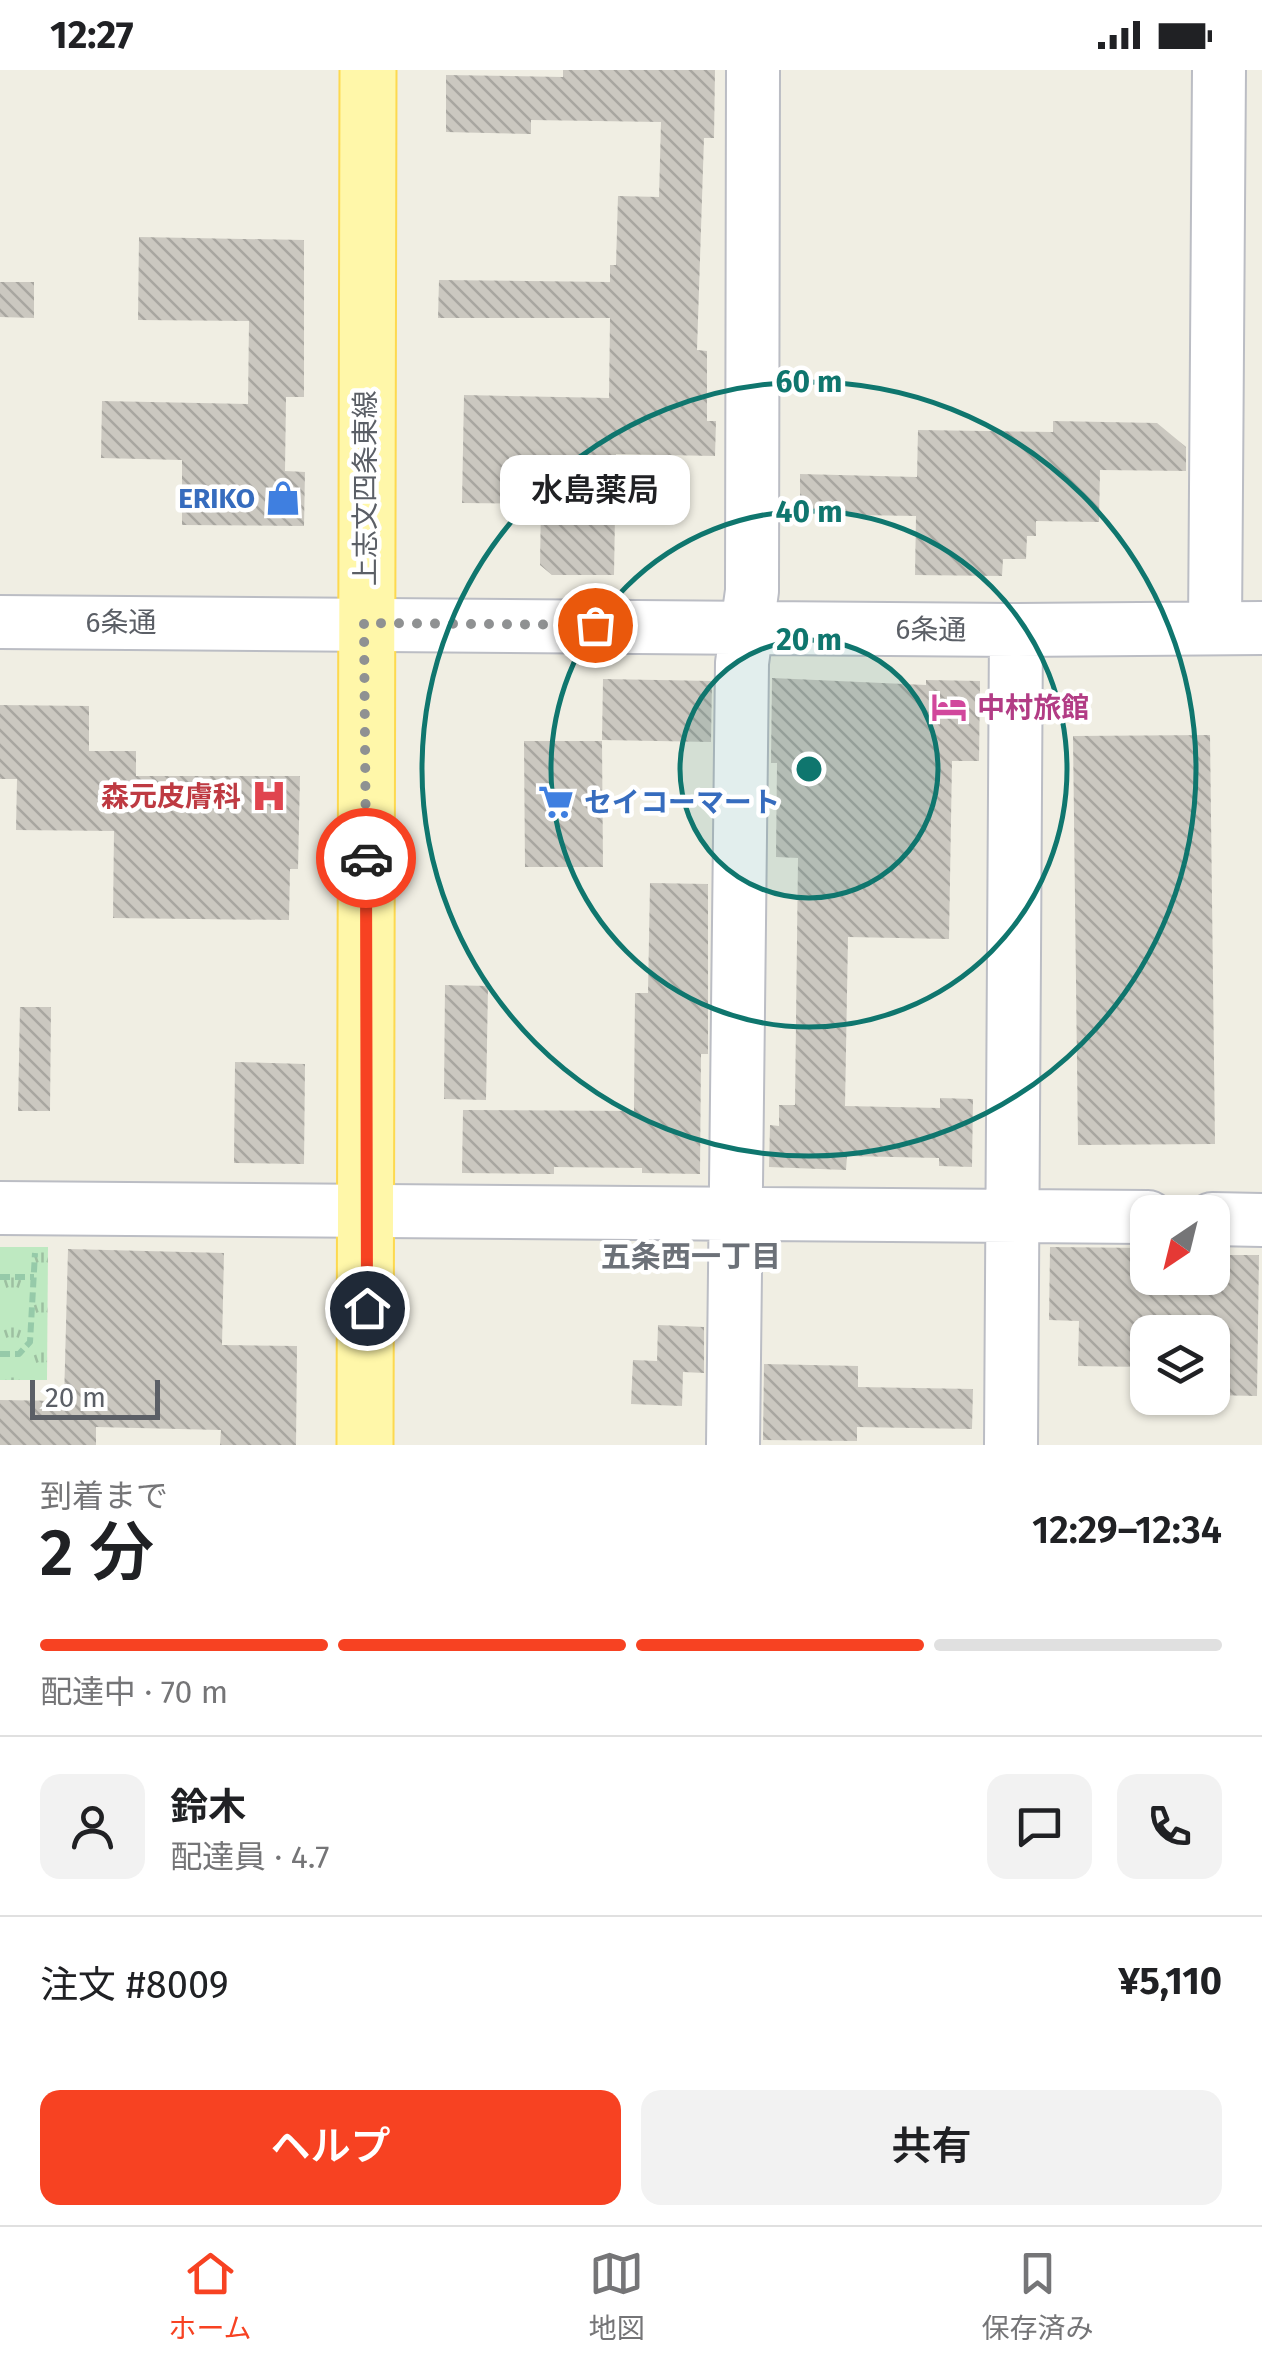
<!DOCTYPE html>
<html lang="ja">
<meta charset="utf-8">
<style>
body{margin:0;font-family:"Fira Sans","Noto Sans JP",sans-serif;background:#f2f2f2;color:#202124;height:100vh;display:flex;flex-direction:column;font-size:38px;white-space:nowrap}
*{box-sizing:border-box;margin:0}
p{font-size:32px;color:#757577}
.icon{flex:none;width:55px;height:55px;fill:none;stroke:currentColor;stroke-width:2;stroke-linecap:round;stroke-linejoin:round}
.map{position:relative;height:1375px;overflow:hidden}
.details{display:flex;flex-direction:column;background:#fff;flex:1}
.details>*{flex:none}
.needle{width:65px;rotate:215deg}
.tools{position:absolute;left:1130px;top:1125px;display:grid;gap:20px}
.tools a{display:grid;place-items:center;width:100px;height:100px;border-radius:20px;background:#fff;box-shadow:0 2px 8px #0004;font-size:50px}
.scale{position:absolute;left:30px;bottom:25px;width:130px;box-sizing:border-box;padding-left:10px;border:5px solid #5b5f66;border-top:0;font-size:28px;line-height:35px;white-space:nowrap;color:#5b5f66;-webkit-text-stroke:8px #fff;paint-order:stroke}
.pin{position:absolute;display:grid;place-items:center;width:85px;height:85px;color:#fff;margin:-42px;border:5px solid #fff;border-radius:50%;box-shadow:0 2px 10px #0007}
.courier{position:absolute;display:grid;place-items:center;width:100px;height:100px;margin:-50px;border:8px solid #f74222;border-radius:50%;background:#fff;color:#222;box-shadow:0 2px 12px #0007}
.bubble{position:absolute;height:70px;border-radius:20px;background:#fff;box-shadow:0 2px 8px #0004;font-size:32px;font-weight:600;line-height:70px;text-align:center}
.summary em{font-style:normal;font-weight:600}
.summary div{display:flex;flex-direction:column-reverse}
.summary{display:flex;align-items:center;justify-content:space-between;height:170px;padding:0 40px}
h1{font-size:65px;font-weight:600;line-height:75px}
.bar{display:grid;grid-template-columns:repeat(4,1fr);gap:15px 10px;align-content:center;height:120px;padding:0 40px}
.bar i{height:12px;border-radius:8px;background:#e0e0e0}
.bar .selected{background:#f74222}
.bar p{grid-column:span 4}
.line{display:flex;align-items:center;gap:25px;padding:0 40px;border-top:2px solid #e0e0e0}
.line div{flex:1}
.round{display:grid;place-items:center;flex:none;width:105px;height:105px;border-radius:20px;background:#f2f2f2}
.button{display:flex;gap:20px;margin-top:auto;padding:20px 40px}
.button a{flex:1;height:115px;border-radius:20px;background:#f74222;color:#fff;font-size:40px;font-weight:600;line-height:115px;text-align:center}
.button a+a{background:#f2f2f2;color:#202124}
.status{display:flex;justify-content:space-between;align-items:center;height:70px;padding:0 50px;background:#fff;direction:ltr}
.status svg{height:28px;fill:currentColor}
.tabs{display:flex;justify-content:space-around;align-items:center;height:140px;border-top:2px solid #e0e0e0;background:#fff;font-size:28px;color:#757577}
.tabs a{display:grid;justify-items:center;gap:5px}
.tabs .selected{color:#f74222}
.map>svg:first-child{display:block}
.park{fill:url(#park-tufts)}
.building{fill:url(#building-back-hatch)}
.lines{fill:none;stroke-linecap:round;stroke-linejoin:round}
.minor-casing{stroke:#bbbdc4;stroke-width:56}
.major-casing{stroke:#fdd94f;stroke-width:59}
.path{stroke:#96caa9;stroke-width:6;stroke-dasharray:10 5;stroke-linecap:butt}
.minor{stroke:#fff;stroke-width:52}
.major{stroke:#fff7a9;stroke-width:55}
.done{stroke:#8f9192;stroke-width:10;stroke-dasharray:0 18}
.route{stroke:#f74222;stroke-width:12}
.ring{fill:none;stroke:#0f766e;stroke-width:5}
.labels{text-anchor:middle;stroke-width:9;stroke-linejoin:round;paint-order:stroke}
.street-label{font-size:28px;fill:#5b5f66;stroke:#fff}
.shop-label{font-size:28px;font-weight:bold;fill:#366cbe;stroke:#fff;text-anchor:end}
.hotel-label{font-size:28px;font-weight:bold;fill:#b23c85;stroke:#fff;text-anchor:start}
.health-label{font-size:28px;font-weight:bold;fill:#be3a42;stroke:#fff;text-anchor:end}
.neighbourhood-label{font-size:30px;font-weight:bold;fill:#6c7178;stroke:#fff}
.centre{fill:#0f766e;stroke:#fff;stroke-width:5}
.ring-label{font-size:30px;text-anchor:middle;font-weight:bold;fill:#0f766e;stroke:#fff;stroke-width:9;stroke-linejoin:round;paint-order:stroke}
</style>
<div class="status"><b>12:27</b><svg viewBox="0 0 49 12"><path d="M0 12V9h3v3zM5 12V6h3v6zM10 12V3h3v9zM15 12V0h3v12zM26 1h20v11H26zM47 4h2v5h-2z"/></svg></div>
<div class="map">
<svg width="1262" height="1375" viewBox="0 0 1262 1375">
<defs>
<pattern id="park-tufts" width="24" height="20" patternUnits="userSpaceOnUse" patternTransform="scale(2.5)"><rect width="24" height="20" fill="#bee9c1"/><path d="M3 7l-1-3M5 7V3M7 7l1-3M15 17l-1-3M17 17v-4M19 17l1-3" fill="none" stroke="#9dc0a1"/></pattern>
<pattern id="building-back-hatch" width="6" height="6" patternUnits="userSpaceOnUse" patternTransform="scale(2.5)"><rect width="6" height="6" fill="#cbc8c0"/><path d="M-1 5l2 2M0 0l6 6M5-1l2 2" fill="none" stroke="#a8a6a0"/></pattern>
</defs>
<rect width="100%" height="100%" fill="#f0eee3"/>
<path class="park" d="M0 1177H48L47 1310H0Z"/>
<path class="building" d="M563 0H715L714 68H704L697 280 707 281V351H716L715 386 616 384 614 505H552L540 495 541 434 462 433 464 325 609 328 610 248H438L439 210 610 212V195H616L618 126 659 127 661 52 531 50V64L446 62V5L563 7Z
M139 167 304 170V327H286L285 401 305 402 304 456 182 455V390L101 388 102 331 248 334 249 251 138 250Z
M0 212H34V248L0 247Z
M1053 351 1157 353 1186 377V401L1100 400 1099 452 1036 451V466H1027L1026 489H1003L1002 506 915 505 916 446 800 444V404L917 407 918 360 1053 362Z
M772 608 926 615V610L980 611 979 691H952L949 869 848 867 845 1036 940 1038V1028L973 1029 972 1097 939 1096V1088L847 1086 846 1100 769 1097 770 1055 779 1056V1035H795L798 788 776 787 777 693H771Z
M603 609 712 611 711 672 602 670Z
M0 635 89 636V681H136V706H300L298 799H290L289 850 113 848 114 761 16 760 17 709H0Z
M1210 665 1215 1074 1078 1075 1073 666Z
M524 671H602L603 797H525Z
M650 813 708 814V984H701L700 1104 642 1103V1098L554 1097V1104L462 1103 463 1040 634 1041 635 923H648Z
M445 915 488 916 486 1030 444 1029Z
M20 937H51L50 1041H18Z
M235 992 305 994 304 1094 234 1093Z
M1050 1177 1148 1178V1208H1212V1185H1259L1257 1326 1212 1325V1252L1144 1251V1297L1078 1296 1079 1251 1049 1250Z
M68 1179 224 1183 222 1275 297 1276 296 1375H220L221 1360 96 1357V1375H0V1330L64 1331Z
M658 1255 704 1257V1303L683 1302 682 1336 631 1334 633 1290 657 1291Z
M764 1294 858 1296V1317L973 1319 972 1359 857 1357V1371L763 1370Z"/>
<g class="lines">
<defs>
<path id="minor" d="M0 552 1016 560 1262 558
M1215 558 1219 0
M0 1138 1148 1147
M1212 1149 1262 1150
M733 1375 742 593 752 521 753 0
M1011 1375 1016 560"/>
<path id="major" d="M365 1375 368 0"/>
</defs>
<use href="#minor" class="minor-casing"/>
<use href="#major" class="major-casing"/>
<path class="path" d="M0 1207H34
M0 1284H19L30 1272 35 1183"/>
<use href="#minor" class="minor"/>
<use href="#major" class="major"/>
</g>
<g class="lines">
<path class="done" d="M366 788 364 553 595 555"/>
<path class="route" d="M366 788 367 1238"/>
</g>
<circle cx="809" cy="699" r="129" fill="#0f766e" fill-opacity=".12"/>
<g class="ring">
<circle cx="809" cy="699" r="129"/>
<circle cx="809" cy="699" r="258"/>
<circle cx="809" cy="699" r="387"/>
</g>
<defs>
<symbol id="shop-bare" viewBox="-9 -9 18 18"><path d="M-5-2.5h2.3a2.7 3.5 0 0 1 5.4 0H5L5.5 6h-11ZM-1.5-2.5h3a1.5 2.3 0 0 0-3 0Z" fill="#3f7fe0" stroke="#fff" stroke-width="2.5" paint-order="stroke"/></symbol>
<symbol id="hotel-bare" viewBox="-9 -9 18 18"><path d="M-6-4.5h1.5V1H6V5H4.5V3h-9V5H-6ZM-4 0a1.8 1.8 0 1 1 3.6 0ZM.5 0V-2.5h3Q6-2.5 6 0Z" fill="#d1479c" stroke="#fff" stroke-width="2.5" paint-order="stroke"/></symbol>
<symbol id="hospital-bare" viewBox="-9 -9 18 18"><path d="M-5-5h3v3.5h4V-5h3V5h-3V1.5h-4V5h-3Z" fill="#e0444e" stroke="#fff" stroke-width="2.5" paint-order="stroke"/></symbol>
<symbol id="supermarket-bare" viewBox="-9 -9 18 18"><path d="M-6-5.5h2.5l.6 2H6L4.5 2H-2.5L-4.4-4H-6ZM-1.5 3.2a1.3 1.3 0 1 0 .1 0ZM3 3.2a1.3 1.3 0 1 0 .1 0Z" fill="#3f7fe0" stroke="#fff" stroke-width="2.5" paint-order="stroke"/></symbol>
</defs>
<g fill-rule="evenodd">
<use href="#shop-bare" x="258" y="403" width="50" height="50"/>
<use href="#hotel-bare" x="924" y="612" width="50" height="50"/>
<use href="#hospital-bare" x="244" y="701" width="50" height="50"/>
<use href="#supermarket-bare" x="531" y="707" width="50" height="50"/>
</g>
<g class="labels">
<g class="street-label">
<text transform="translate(365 418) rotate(-90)" y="10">上志文四条東線</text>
<text x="121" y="562">6条通</text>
<text transform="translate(931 559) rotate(1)" y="10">6条通</text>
</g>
<g class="shop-label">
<text x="255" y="438">ERIKO</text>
<text x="584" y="742" text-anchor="start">セイコーマート</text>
</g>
<g class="hotel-label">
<text x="977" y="647">中村旅館</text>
</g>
<g class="health-label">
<text x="241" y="736">森元皮膚科</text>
</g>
<g class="neighbourhood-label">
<text x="691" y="1197">五条西一丁目</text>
</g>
</g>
<circle cx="809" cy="699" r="15" class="centre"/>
<g class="ring-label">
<text x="809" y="322">60 m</text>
<text x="809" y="452">40 m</text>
<text x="809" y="580">20 m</text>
</g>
</svg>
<div class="tools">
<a><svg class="needle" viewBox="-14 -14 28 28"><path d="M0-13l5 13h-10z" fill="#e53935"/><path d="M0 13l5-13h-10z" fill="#757577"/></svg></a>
<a><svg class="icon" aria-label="layers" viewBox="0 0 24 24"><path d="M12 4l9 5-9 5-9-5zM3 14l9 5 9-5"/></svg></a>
</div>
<div class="scale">20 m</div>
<div class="pin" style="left:595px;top:555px;background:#ea580c"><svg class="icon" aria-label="bag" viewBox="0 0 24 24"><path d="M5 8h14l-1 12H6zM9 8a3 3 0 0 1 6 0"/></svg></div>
<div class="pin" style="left:367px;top:1238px;background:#1f2937"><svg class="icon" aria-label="home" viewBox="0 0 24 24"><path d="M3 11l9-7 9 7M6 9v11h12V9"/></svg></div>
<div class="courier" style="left:366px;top:788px"><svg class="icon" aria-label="car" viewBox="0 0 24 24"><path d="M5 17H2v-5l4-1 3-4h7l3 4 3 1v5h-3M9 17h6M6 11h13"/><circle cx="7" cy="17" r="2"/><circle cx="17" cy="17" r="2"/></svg></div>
<div class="bubble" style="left:500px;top:385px;width:190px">水島薬局</div>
</div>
<section class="details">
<div class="summary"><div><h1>2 分</h1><p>到着まで</p></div><em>12:29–12:34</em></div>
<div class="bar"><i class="selected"></i><i class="selected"></i><i class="selected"></i><i></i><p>配達中 · 70 m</p></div>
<div class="line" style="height:180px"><a class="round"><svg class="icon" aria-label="person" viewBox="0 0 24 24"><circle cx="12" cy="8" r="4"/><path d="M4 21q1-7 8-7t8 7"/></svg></a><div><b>鈴木</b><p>配達員 · 4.7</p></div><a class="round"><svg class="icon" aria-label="chat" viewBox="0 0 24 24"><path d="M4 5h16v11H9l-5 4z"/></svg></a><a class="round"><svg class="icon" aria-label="phone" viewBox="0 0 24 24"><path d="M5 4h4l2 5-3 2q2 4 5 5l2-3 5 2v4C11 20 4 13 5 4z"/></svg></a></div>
<div class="line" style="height:130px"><div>注文 #8009</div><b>¥5,110</b></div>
<div class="button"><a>ヘルプ</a><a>共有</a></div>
</section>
<nav class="tabs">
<a class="selected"><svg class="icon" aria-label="home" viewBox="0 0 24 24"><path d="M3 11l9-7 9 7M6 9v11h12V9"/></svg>ホーム</a>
<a><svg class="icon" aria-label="map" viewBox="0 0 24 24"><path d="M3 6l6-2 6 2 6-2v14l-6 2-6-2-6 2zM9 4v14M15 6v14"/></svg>地図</a>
<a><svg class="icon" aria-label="saved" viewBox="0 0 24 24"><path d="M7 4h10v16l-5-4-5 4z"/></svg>保存済み</a>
</nav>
